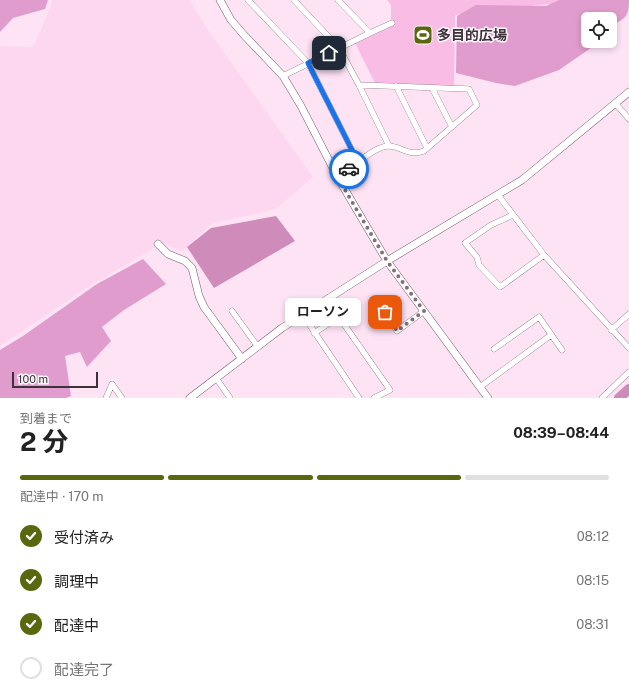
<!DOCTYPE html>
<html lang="ja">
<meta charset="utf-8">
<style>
body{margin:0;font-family:"Public Sans","Noto Sans JP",sans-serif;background:#f2f2f2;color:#222;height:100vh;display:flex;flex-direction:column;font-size:15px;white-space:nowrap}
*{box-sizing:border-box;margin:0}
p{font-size:13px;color:#767676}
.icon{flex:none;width:22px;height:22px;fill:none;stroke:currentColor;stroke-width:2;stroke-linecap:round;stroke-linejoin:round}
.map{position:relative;height:398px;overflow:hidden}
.details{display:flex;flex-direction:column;background:#fff;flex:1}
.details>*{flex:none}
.fabs{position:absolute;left:581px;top:12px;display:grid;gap:8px}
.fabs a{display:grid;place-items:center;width:36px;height:36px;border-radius:6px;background:#fff;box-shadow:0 2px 6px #0003;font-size:20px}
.scale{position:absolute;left:12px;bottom:10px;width:86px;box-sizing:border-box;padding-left:4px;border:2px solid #3e323a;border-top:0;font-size:11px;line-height:14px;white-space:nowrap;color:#3e323a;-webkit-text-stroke:3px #fdf7fb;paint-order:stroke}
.pin{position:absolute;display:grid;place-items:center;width:34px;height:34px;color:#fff;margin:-17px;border-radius:8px;box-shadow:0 2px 6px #0006}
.courier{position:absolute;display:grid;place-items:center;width:40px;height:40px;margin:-20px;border:3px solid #1a73e8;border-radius:50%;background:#fff;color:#222;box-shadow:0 1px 5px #0007}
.bubble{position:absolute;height:28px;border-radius:6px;background:#fff;box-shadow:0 2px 6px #0003;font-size:13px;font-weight:700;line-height:28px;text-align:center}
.head em{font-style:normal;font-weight:700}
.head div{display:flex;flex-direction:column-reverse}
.head{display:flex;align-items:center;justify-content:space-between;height:68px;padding:0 20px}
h1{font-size:26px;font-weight:700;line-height:30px}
.bar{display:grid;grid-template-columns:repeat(4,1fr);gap:6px 4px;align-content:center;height:48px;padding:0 20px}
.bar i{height:5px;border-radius:3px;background:#e0e0e0}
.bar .active{background:#59670f}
.bar p{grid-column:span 4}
ol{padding:0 20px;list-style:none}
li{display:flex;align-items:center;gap:12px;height:44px}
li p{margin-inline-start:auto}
li .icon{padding:4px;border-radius:50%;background:#59670f;color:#fff;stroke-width:4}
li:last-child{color:#767676}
li i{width:22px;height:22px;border:2px solid #e0e0e0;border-radius:50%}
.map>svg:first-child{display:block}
.built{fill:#fdd7f0}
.green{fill:#f8bce5}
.forest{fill:#e09ccc}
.water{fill:#cf8cba}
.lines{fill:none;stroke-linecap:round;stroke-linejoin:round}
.river{stroke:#cf8cba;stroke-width:10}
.minor-casing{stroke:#745a6c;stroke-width:6}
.tertiary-casing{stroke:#745a6c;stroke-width:8}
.minor{stroke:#fff;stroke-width:5.5}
.tertiary{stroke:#fff;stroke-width:7}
.done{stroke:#81707b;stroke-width:4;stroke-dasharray:0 7.2}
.route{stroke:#1a73e8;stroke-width:5}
.labels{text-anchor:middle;stroke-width:3;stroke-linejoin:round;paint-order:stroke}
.poi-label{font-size:14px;font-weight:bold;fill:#3e323a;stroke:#fdf7fb;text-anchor:start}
</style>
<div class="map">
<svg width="629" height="398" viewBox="0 0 629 398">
<rect width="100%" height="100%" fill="#fde3f4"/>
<path class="built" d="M52 0H189L208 30 313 177 276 209 211 224 182 251 162 243 85 289 0 346V46L32 47 38 37 50 8Z"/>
<path class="green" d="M387 0H582L455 15 454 86 375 83 355 43 391 27V5Z"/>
<path class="forest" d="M0 0H48L45 9 13 18 0 32Z
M559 0H629C629 19 624 18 610 27V19H588V41H601L559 70 515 86 496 83 456 73 457 16 476 5 546 6Z
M143 259 166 284 124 310 102 327 111 341 87 367 80 352 65 356 71 396 66 398H0V350L23 336 97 284Z"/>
<path class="water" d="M276 216 295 241 214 288 187 247 211 228Z"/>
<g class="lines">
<path class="river" d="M619 398 629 389"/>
<defs>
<path id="minor" d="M248 0 308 63 358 162
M294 0 339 48 359 85 469 89 477 105 424 151C407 157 402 146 388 146 375 146 349 169 338 178
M370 33 392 23
M283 76 370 33 338 0
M359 85 389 146
M396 86 427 148
M432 88 452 127
M615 103 629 119
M498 195 544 255 629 348
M513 215 491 225 465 243 477 257 479 265 500 287 544 255
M232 311 258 347
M385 312 397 331 424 311
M303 315 359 398
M611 330 629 314
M314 333 339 317 390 390 374 398
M494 349 539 317 562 350
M216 378 230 398
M480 387 551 335
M106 398 112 384 122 398
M602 398 629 372"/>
<path id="tertiary" d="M220 0 231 20 244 35 283 76 301 106 338 178 387 261 488 398
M158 244 168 254 185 261 192 268 199 296 204 307 242 359
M190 398 282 328 387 261 522 180 629 92"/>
</defs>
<use href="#minor" class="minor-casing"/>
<use href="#tertiary" class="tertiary-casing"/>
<use href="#minor" class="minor"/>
<use href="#tertiary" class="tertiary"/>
</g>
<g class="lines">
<path class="done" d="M349 169 338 178 387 261 424 311 397 331 385 312"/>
<path class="route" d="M329 53 308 63 358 162 349 169"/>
</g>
<defs>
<symbol id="stadium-square" viewBox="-11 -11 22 22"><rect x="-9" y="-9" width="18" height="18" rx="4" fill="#59670f" stroke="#fdf7fb"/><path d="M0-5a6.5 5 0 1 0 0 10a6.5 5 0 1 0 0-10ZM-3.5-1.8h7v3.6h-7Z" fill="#fff"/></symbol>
</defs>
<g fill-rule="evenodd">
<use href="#stadium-square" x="412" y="24" width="22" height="22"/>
</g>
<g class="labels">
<g class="poi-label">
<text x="437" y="40">多目的広場</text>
</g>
</g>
</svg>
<div class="fabs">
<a><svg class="icon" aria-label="locate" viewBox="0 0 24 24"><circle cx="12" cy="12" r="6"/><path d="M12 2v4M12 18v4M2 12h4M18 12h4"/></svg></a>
</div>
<div class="scale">100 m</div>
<div class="pin" style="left:385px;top:312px;background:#ea580c"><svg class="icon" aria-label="bag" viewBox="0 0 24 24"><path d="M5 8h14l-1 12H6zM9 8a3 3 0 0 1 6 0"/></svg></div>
<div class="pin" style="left:329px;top:53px;background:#1f2937"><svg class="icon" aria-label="home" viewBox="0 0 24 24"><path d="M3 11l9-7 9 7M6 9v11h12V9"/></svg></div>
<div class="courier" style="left:349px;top:169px"><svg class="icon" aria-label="car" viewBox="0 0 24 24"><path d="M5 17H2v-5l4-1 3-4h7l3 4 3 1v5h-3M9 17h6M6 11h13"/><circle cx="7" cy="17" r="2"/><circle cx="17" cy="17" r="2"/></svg></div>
<div class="bubble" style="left:285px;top:298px;width:76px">ローソン</div>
</div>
<section class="details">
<div class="head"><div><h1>2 分</h1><p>到着まで</p></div><em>08:39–08:44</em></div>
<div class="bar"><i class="active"></i><i class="active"></i><i class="active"></i><i></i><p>配達中 · 170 m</p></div>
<ol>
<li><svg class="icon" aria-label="check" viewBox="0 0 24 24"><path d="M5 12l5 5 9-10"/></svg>受付済み<p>08:12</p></li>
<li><svg class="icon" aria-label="check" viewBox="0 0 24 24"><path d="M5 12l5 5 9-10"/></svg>調理中<p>08:15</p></li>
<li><svg class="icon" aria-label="check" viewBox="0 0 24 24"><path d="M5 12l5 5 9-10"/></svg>配達中<p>08:31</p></li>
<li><i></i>配達完了</li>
</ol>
</section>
